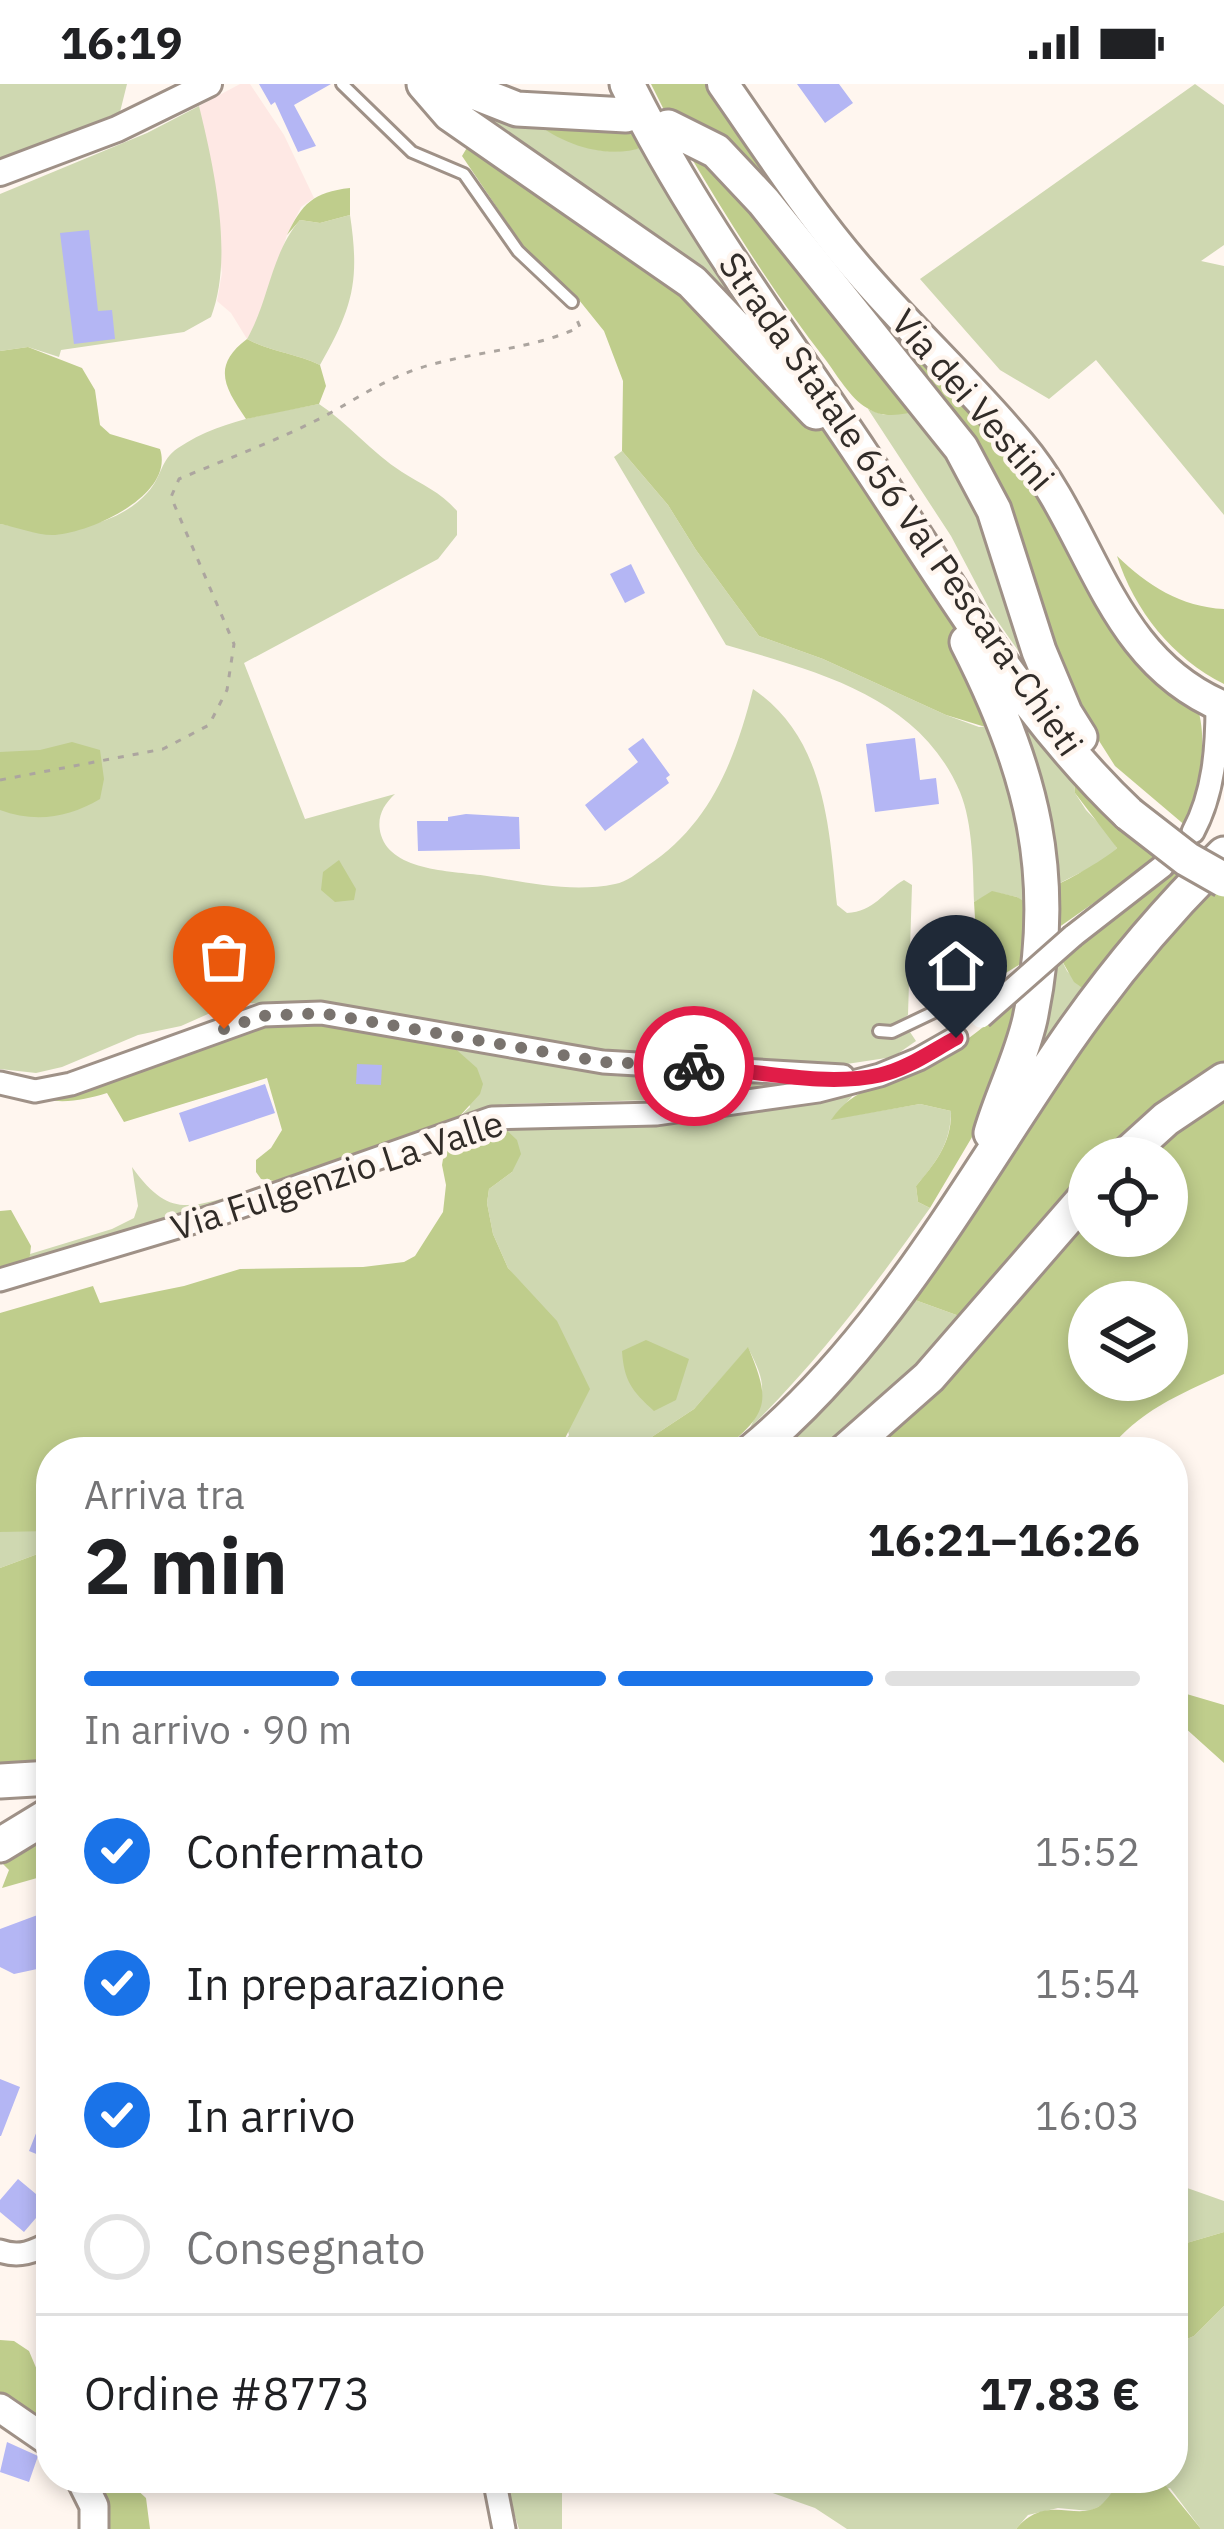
<!DOCTYPE html>
<html lang="it">
<meta charset="utf-8">
<style>
body{margin:0;font-family:"IBM Plex Sans",sans-serif;background:#f6f6f6;color:#202124;height:100vh;display:flex;flex-direction:column;font-size:45px;white-space:nowrap}
*{box-sizing:border-box;margin:0}
p{font-size:39px;color:#757577}
.icon{flex:none;width:66px;height:66px;fill:none;stroke:currentColor;stroke-width:2;stroke-linecap:round;stroke-linejoin:round}
.map{position:relative;flex:1;overflow:hidden}
.sheet{position:absolute;left:36px;top:1353px;width:1152px;height:1056px;display:flex;flex-direction:column;background:#fff;border-radius:48px;box-shadow:0 6px 18px #0003}
.sheet>*{flex:none}
.tools{position:absolute;left:1068px;top:1053px;display:grid;gap:24px}
.tools a{display:grid;place-items:center;width:120px;height:120px;border-radius:50%;background:#fff;box-shadow:0 6px 18px #0003;font-size:60px}
.pin{position:absolute;display:grid;place-items:center;width:102px;height:102px;color:#fff;margin:-123px -51px;border-radius:50% 50% 50% 0;rotate:-45deg;box-shadow:0 0 12px #0007}
.pin .icon{rotate:45deg}
.courier{position:absolute;display:grid;place-items:center;width:120px;height:120px;margin:-60px;border:9px solid #e11d48;border-radius:50%;background:#fff;color:#222;box-shadow:0 3px 15px #0007}
.overview em{font-style:normal;font-weight:800}
.overview div{display:flex;flex-direction:column-reverse}
.overview{display:flex;align-items:center;justify-content:space-between;height:204px;padding:0 48px}
h1{font-size:78px;font-weight:800;line-height:90px}
.bar{display:grid;grid-template-columns:repeat(4,1fr);gap:18px 12px;align-content:center;height:144px;padding:0 48px}
.bar i{height:15px;border-radius:9px;background:#e0e0e0}
.bar .selected{background:#1a73e8}
.bar p{grid-column:span 4}
.line{display:flex;align-items:center;gap:30px;padding:0 48px;border-top:3px solid #e0e0e0}
.line div{flex:1}
ol{padding:0 48px;list-style:none}
li{display:flex;align-items:center;gap:36px;height:132px}
li p{margin-inline-start:auto}
li .icon{padding:12px;border-radius:50%;background:#1a73e8;color:#fff;stroke-width:4}
li:last-child{color:#757577}
li i{width:66px;height:66px;border:6px solid #e0e0e0;border-radius:50%}
.status{display:flex;justify-content:space-between;align-items:center;height:84px;padding:0 60px;background:#fff;direction:ltr}
.status svg{height:33px;fill:currentColor}
.map>svg:first-child{display:block}
.industrial{fill:#fee8e4}
.green{fill:#cfd8b1}
.forest{fill:#bfcd8c;fill-rule:evenodd}
.building{fill:#b4b6f4}
.lines{fill:none;stroke-linecap:round;stroke-linejoin:round}
.service-casing{stroke:#9f9187;stroke-width:16}
.minor-casing{stroke:#9f9187;stroke-width:27}
.tertiary-casing{stroke:#9f9187;stroke-width:30}
.secondary-casing{stroke:#9f9187;stroke-width:33}
.primary-casing{stroke:#9f9187;stroke-width:36}
.trunk-casing{stroke:#9f9187;stroke-width:39}
.path{stroke:#aca59f;stroke-width:3;stroke-dasharray:6 9;stroke-linecap:butt}
.service{stroke:#fff;stroke-width:10}
.minor{stroke:#fff;stroke-width:21}
.tertiary{stroke:#fff;stroke-width:24}
.secondary{stroke:#fff;stroke-width:27}
.primary{stroke:#fff;stroke-width:30}
.trunk{stroke:#fff;stroke-width:33}
.minor-bridge-casing{stroke:#9f9187;stroke-width:27;stroke-linecap:butt}
.trunk-bridge-casing{stroke:#9f9187;stroke-width:39;stroke-linecap:butt}
.minor-bridge{stroke:#fff;stroke-width:21}
.trunk-bridge{stroke:#fff;stroke-width:33}
.done{stroke:#79736e;stroke-width:12;stroke-dasharray:0 21.6}
.route{stroke:#e11d48;stroke-width:15}
.labels{text-anchor:middle;stroke-width:9;stroke-linejoin:round;paint-order:stroke}
.street-label{font-size:36px;fill:#312c28;stroke:#fff6ef}
</style>
<div class="status"><b>16:19</b><svg viewBox="0 0 49 12"><path d="M0 12V9h3v3zM5 12V6h3v6zM10 12V3h3v9zM15 12V0h3v12zM26 1h20v11H26zM47 4h2v5h-2z"/></svg></div>
<div class="map">
<svg width="1224" height="2445" viewBox="0 0 1224 2445">
<rect width="100%" height="100%" fill="#fff6ef"/>
<path class="industrial" d="M240 0H250L284 51 314 114 301 123 287 151 261 231 247 255 231 229 217 217 222 189 199 22Z"/>
<path class="green" d="M0 0H127L120 28 0 78Z
M1195 0 1224 21V161L1201 177 1224 182V431L1096 276 1049 315 1000 286 920 195Z
M461 15C485 23 511 29 534 39 575 57 594 76 643 63L751 222 743 231 509 63Z
M199 22C214 83 234 173 211 233L184 248 61 266 59 273 28 263 0 267V110L147 49Z
M350 131C360 197 353 223 320 281 295 269 270 268 247 255 269 217 271 169 300 136L320 139Z
M319 320C349 340 371 368 402 388 422 401 441 408 457 427V451L438 475 244 579 305 735 395 710C383 721 376 734 381 751 392 788 455 787 487 792 529 799 573 809 615 800 627 798 637 789 647 782 710 741 735 676 753 605 825 654 829 741 837 821L847 829C874 828 883 808 904 796L912 801 908 931 891 943 895 955 910 948 916 957 893 973 840 981 782 982 697 970H614L302 923 235 918 181 942 138 951 62 983 36 989 0 985V440C50 449 111 449 148 408 162 393 160 376 178 364 219 336 272 329 319 320Z
M868 325 884 331 920 326 962 378 1026 578 991 528 951 452Z
M622 367 668 421 696 466 759 552 823 575 946 631 979 643 999 642 1037 832 1017 813 993 808 974 818C973 784 973 740 960 708 919 612 818 588 726 561L614 373Z
M1032 635 1074 691 1075 709 1086 726 1108 749 1117 764 1109 774 1056 801 1048 728 1021 645Z
M1061 875 1067 887 1088 908 1045 967 1034 961 1047 889Z
M450 960 816 996 652 1016 504 1020 457 1035 470 1023Z
M856 1008 832 1035 920 1020 951 1027C951 1059 936 1079 916 1102L918 1118 930 1124C875 1202 818 1277 750 1344 767 1309 766 1298 748 1264L694 1325 629 1368H558L569 1351 530 1211 508 1184 493 1150 487 1119 489 1105 512 1088 500 1040Z
M132 1083C171 1138 192 1121 249 1108L230 1119 29 1180 30 1170 112 1145 134 1134 138 1122Z
M915 1216 973 1237 861 1343 828 1368H802L786 1357 855 1292Z
M12 1446 51 1447V1471L43 1468 0 1484V1448Z
M1173 2099 1224 2117V2148L1173 2163Z
M1224 2222V2445H1201L1170 2404 1104 2420 1090 2427 1058 2424 1028 2431 1016 2445H847L815 2424 730 2394H1173V2261L1194 2252Z
M503 2394H562V2445H519Z"/>
<path class="forest" d="M651 0H716L1019 371 1195 617C1211 655 1197 705 1187 743L1115 682 1056 589 1015 450 704 44 664 26Z
M631 37 643 63C608 76 564 61 536 39Z
M683 60 710 69 920 326C903 331 883 335 867 324 850 314 837 291 825 275 772 207 727 134 683 60Z
M468 62 690 205 801 325 867 385 934 501 999 630 992 645 946 631 823 575 759 552 696 466 668 421 622 367 623 297 604 247 579 216 536 181 462 72Z
M350 104V131L320 139 300 136 287 151C302 120 313 108 350 104Z
M247 255C270 268 295 269 320 281L326 302 319 320 246 335C225 304 211 282 247 255Z
M28 263 82 284 95 306 100 341 110 350 160 365C175 411 92 448 55 451 38 452 17 443 0 440V267Z
M1117 472C1147 501 1181 523 1224 525V600C1173 575 1134 526 1117 472Z
M72 658 100 666 104 695 100 715C68 734 35 739 0 726V668L40 666Z
M1074 691 1158 774 1055 846 1056 801C1067 797 1110 772 1117 764L1075 709Z
M339 776 356 805 354 816 335 818 321 806 323 788Z
M1169 781 1192 795 1088 908 1074 898 1061 875Z
M1205 802 1224 812V984L1110 1074H1089V1096L973 1237 915 1216C990 1108 1050 989 1132 885 1155 856 1181 829 1205 802Z
M992 807 1017 813 1028 820 1037 863 1019 881 973 909 977 866 974 818Z
M1029 903 994 1016 930 1124 918 1118 916 1102C935 1079 952 1059 951 1027L920 1020 831 1036C856 1000 884 1004 921 985 961 964 996 933 1029 903Z
M269 936H322L450 960 477 984 483 1000 480 1010 457 1035 274 1097 261 1095 256 1088V1076L271 1064 282 1046 267 994 124 1038 107 1009C81 1017 55 1022 29 1010Z
M1224 1007V1290C1180 1310 1137 1328 1107 1368H857L1089 1125V1152H1167V1074H1136ZM1089 1218H1167V1296H1089Z
M500 1040 517 1056 521 1070 512 1088 489 1105 487 1119 493 1150 508 1184 557 1237 590 1305 558 1368H51V1447L0 1448V1229L93 1202 100 1219 184 1202 240 1185 363 1183 404 1178 415 1172 443 1128 446 1101 442 1081 446 1057Z
M11 1126 31 1162 29 1180 0 1189V1127Z
M646 1256 689 1275 676 1316 654 1327C632 1307 624 1297 622 1267Z
M748 1263C772 1319 768 1329 721 1368H629L694 1325Z
M43 1468 51 1471V1683L0 1686V1484Z
M1173 1606 1224 1621V1679L1173 1633Z
M51 1747V1790L2 1804 9 1786 0 1777Z
M1224 2148V2222L1194 2252 1173 2261V2163Z
M0 2256 14 2257 29 2267 40 2293 51 2306V2350L0 2320Z
M92 2394H131L134 2403 146 2414 150 2445H108Z
M1161 2396 1201 2445H1016C1047 2408 1076 2439 1101 2421 1108 2415 1114 2405 1120 2397Z"/>
<path class="building" d="M259 0H331L294 21 316 62 298 68 275 18 271 21Z
M797 0H839L853 19 825 39Z
M89 146 98 227 112 226 115 255 74 260 60 149Z
M631 480 645 509 625 519 610 490Z
M643 654 670 691 666 694 669 699 605 747 585 721 638 678 628 665Z
M915 654 920 696 936 694 939 720 875 728 866 660Z
M466 730 519 733 520 765 418 767 417 737H448V733Z
M357 980 382 981 381 1001 356 1000Z
M265 1000 275 1029 189 1058 179 1029Z
M51 1826V1882L14 1890 0 1883V1845Z
M0 1995 20 2003 1 2052H0Z
M50 2014 51 2015V2076L29 2067Z
M18 2095 48 2120 24 2148 0 2128V2116Z
M7 2358 38 2372 29 2398 0 2388Z"/>
<g class="lines">
<defs>
<path id="service" d="M342 0 412 68 464 90 518 167 572 218
M879 947 892 948 934 928"/>
<path id="minor" d="M1193 748C1214 709 1217 664 1217 621
M1073 852 1163 782
M0 999 35 1007 71 1000 263 931 321 929 603 978 843 992
M0 1196 211 1133 492 1034 656 1030 818 1007 880 991 919 975 956 954
M0 2167C19 2174 34 2168 51 2158
M494 2394 504 2445"/>
<path id="tertiary" d="M0 89 117 45 209 0"/>
<path id="secondary" d="M0 2324 51 2359
M80 2394 94 2422V2445"/>
<path id="primary" d="M723 0C767 63 808 127 858 185 910 246 969 300 1020 361 1094 448 1107 575 1224 623"/>
<path id="trunk" d="M424 0 450 30 692 198 816 328
M453 0 517 25 626 31
M627 0C692 132 781 250 862 371 945 494 1021 628 1129 730
M668 43 716 67 764 118 961 364 994 426 1039 567 1065 629 1080 653
M967 558C1032 685 1060 793 1030 935 1021 975 1002 1011 991 1049
M1123 1074 1166 1035 1224 996
M751 1368C885 1258 969 1099 1066 958 1113 890 1165 828 1224 770
M844 1368 929 1293 1089 1109
M0 1697 51 1694
M0 1761 51 1730"/>
</defs>
<use href="#service" class="service-casing"/>
<use href="#minor" class="minor-casing"/>
<use href="#tertiary" class="tertiary-casing"/>
<use href="#secondary" class="secondary-casing"/>
<use href="#primary" class="primary-casing"/>
<use href="#trunk" class="trunk-casing"/>
<path class="path" d="M0 696 163 665 209 641 227 606 234 560 171 413 179 395C231 373 285 354 334 327 364 310 383 297 417 285 470 267 529 267 580 243L577 236"/>
<use href="#service" class="service"/>
<use href="#minor" class="minor"/>
<use href="#tertiary" class="tertiary"/>
<use href="#secondary" class="secondary"/>
<use href="#primary" class="primary"/>
<use href="#trunk" class="trunk"/>
<defs>
<path id="minor-bridge" d="M981 933 1073 852"/>
<path id="trunk-bridge" d="M1129 730 1187 775 1224 796"/>
</defs>
<use href="#minor-bridge" class="minor-bridge-casing"/>
<use href="#trunk-bridge" class="trunk-bridge-casing"/>
<use href="#minor-bridge" class="minor-bridge"/>
<use href="#trunk-bridge" class="trunk-bridge"/>
</g>
<g class="lines">
<path class="done" d="M224 945 262 932 321 929 603 978 694 982"/>
<path class="route" d="M694 982C753 985 821 1004 880 991 907 985 932 967 956 954"/>
</g>
<g class="labels">
<g class="street-label">
<text transform="translate(973 316) rotate(49)" y="13">Via dei Vestini</text>
<text transform="translate(901 420) rotate(55)" y="13">Strada Statale 656 Val Pescara-Chieti</text>
<text transform="translate(337 1091) rotate(-18)" y="13">Via Fulgenzio La Valle</text>
</g>
</g>
</svg>
<div class="tools">
<a><svg class="icon" aria-label="locate" viewBox="0 0 24 24"><circle cx="12" cy="12" r="6"/><path d="M12 2v4M12 18v4M2 12h4M18 12h4"/></svg></a>
<a><svg class="icon" aria-label="layers" viewBox="0 0 24 24"><path d="M12 4l9 5-9 5-9-5zM3 14l9 5 9-5"/></svg></a>
</div>
<div class="pin" style="left:224px;top:945px;background:#ea580c"><svg class="icon" aria-label="bag" viewBox="0 0 24 24"><path d="M5 8h14l-1 12H6zM9 8a3 3 0 0 1 6 0"/></svg></div>
<div class="pin" style="left:956px;top:954px;background:#1f2937"><svg class="icon" aria-label="home" viewBox="0 0 24 24"><path d="M3 11l9-7 9 7M6 9v11h12V9"/></svg></div>
<div class="courier" style="left:694px;top:982px"><svg class="icon" aria-label="bike" viewBox="0 0 24 24"><circle cx="6" cy="16" r="4"/><circle cx="18" cy="16" r="4"/><path d="M6 16l4-8h5l3 8M10 8l3 8H6M13 5h3"/></svg></div>
<section class="sheet">
<div class="overview"><div><h1>2 min</h1><p>Arriva tra</p></div><em>16:21–16:26</em></div>
<div class="bar"><i class="selected"></i><i class="selected"></i><i class="selected"></i><i></i><p>In arrivo · 90 m</p></div>
<ol>
<li><svg class="icon" aria-label="check" viewBox="0 0 24 24"><path d="M5 12l5 5 9-10"/></svg>Confermato<p>15:52</p></li>
<li><svg class="icon" aria-label="check" viewBox="0 0 24 24"><path d="M5 12l5 5 9-10"/></svg>In preparazione<p>15:54</p></li>
<li><svg class="icon" aria-label="check" viewBox="0 0 24 24"><path d="M5 12l5 5 9-10"/></svg>In arrivo<p>16:03</p></li>
<li><i></i>Consegnato</li>
</ol>
<div class="line" style="height:156px"><div>Ordine #8773</div><b>17.83 €</b></div>
</section>
</div>
